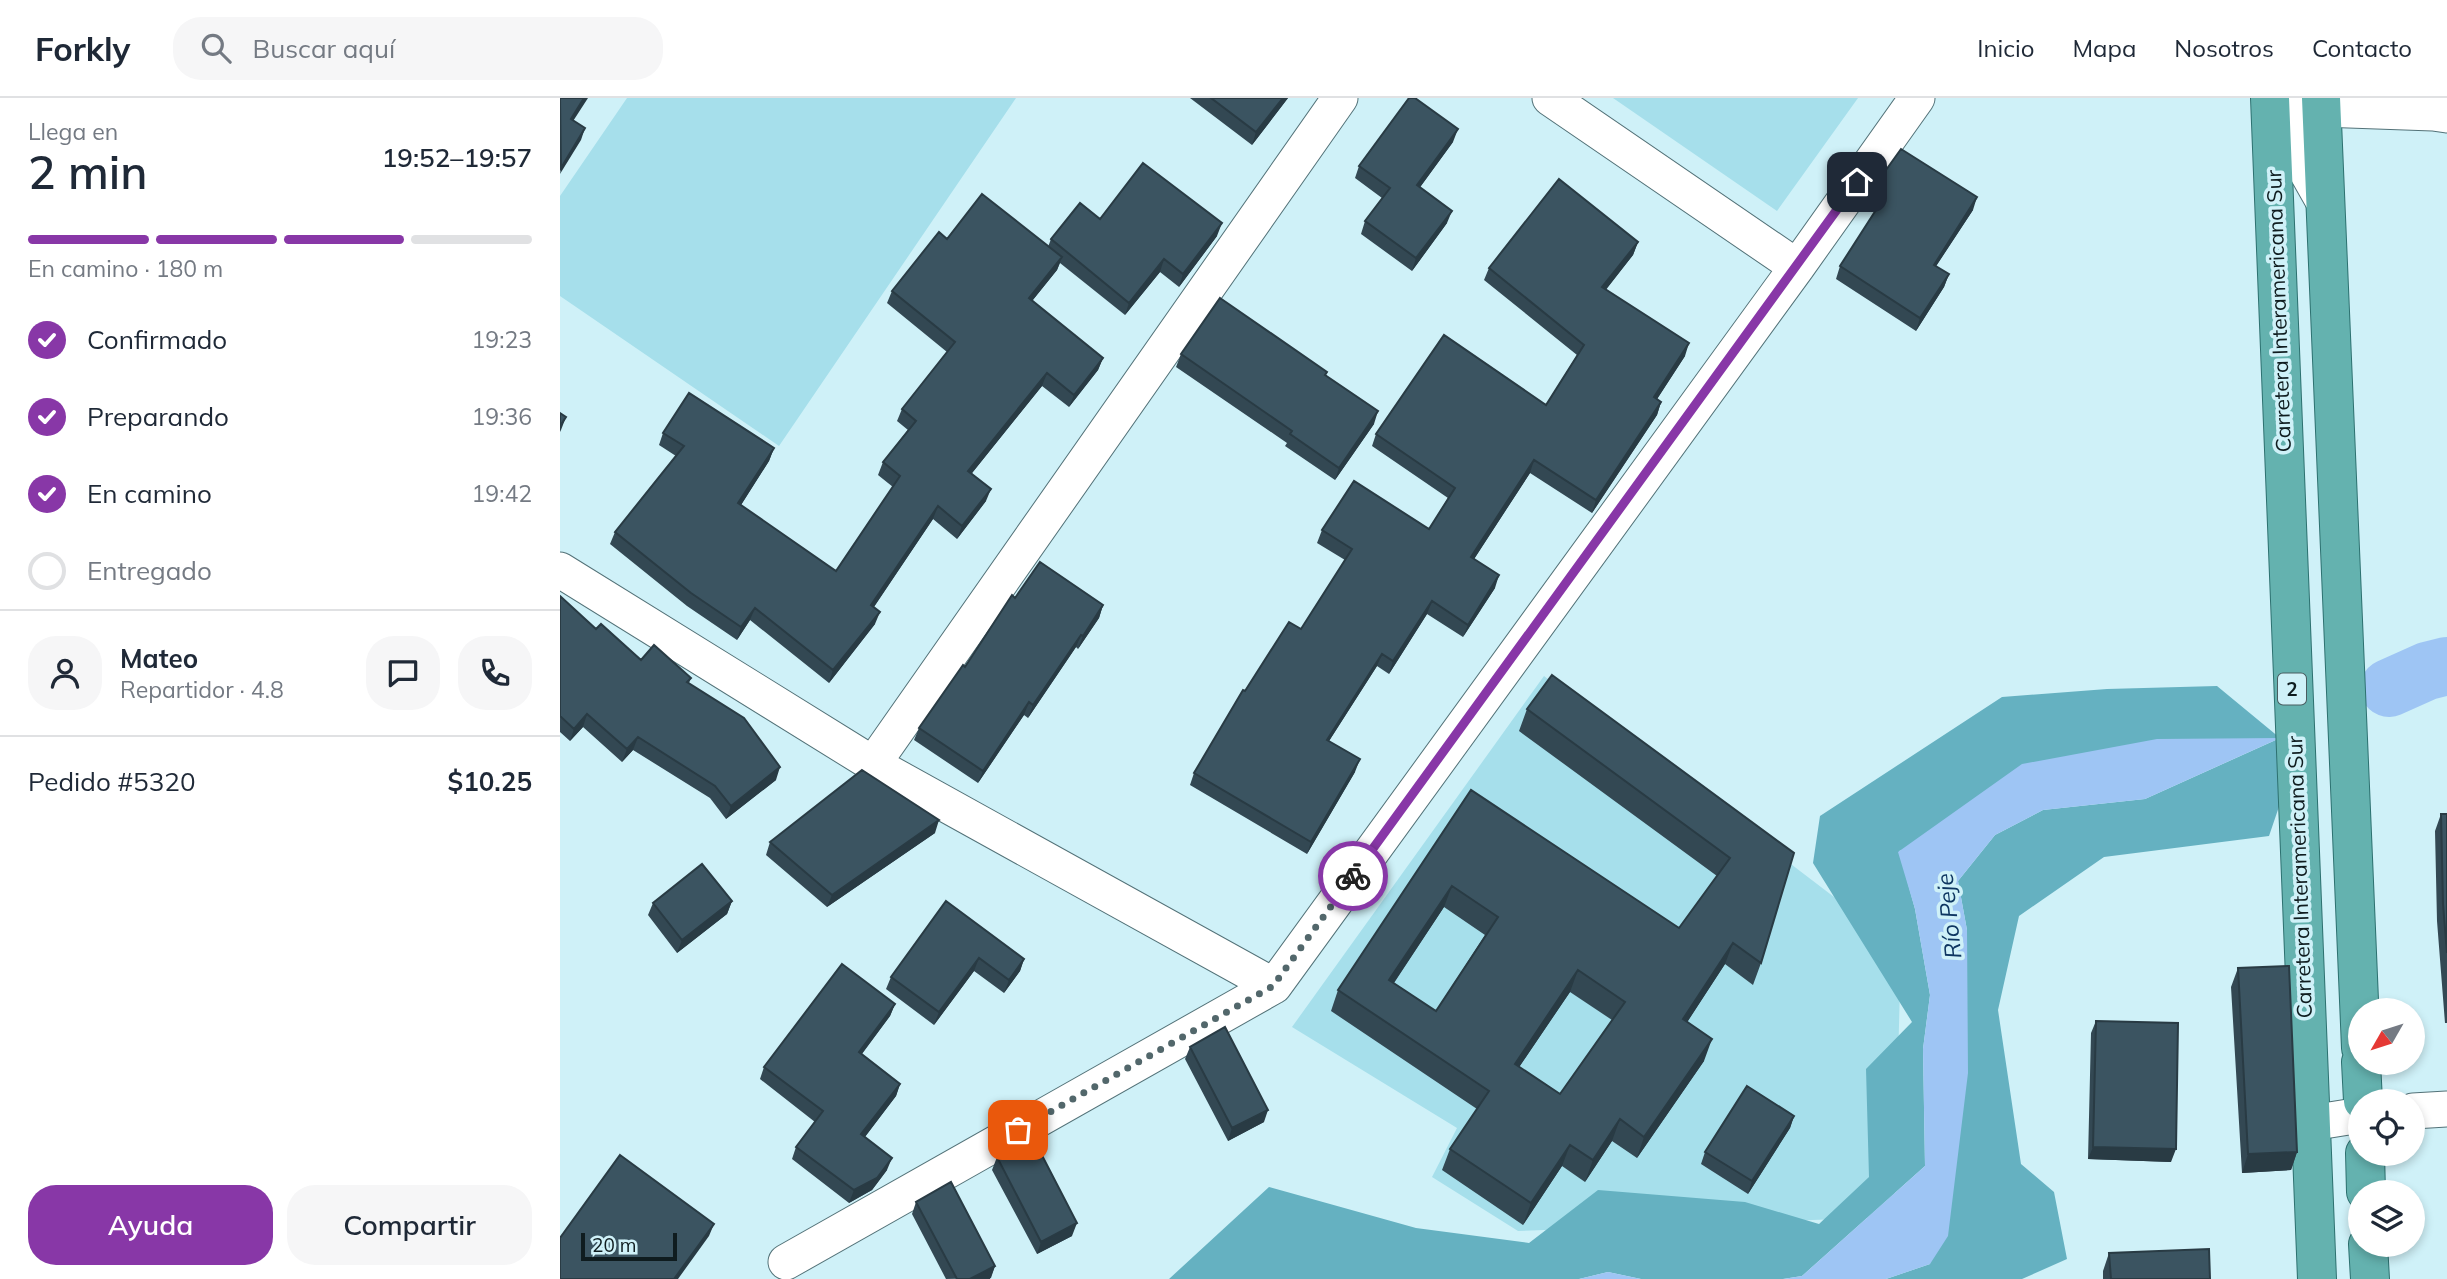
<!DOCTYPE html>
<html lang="es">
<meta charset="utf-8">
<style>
body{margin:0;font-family:Mulish,sans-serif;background:#f6f6f7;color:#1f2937;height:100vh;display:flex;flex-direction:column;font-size:26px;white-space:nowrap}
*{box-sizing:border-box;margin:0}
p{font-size:23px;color:#747a83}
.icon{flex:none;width:38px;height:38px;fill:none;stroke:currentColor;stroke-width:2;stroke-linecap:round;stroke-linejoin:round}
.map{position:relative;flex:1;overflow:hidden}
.details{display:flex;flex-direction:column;background:#fff;width:560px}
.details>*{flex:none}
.needle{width:46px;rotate:231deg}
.controls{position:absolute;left:1788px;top:900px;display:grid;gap:14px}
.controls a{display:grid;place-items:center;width:77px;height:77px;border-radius:50%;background:#fff;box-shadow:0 4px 10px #0003;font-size:35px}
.scale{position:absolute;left:21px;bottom:18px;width:96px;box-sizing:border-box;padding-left:7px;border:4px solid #0f1c1f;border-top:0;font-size:19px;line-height:24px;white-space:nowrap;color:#0f1c1f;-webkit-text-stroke:5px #cff1f8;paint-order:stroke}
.pin{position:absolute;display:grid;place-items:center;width:60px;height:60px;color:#fff;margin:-30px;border-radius:14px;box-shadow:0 4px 10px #0006}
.courier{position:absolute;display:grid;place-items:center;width:70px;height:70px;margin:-35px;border:5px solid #8837a7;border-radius:50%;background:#fff;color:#222;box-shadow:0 2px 9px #0007}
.summary em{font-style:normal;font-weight:600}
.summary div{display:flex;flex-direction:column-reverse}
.summary{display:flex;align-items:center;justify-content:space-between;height:119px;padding:0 28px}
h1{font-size:46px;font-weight:600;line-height:52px}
.bar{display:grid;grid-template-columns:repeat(4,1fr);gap:10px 7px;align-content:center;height:84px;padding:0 28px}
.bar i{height:9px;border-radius:5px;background:#e0e1e3}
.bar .active{background:#8837a7}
.bar p{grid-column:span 4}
.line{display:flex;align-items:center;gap:18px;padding:0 28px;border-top:2px solid #e0e1e3}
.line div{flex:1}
.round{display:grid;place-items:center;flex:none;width:74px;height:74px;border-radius:28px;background:#f6f6f7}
ol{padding:0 28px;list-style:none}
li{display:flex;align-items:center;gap:21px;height:77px}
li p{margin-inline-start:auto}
li .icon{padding:7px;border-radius:50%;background:#8837a7;color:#fff;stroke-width:4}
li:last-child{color:#747a83}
li i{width:38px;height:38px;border:4px solid #e0e1e3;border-radius:50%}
.button{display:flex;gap:14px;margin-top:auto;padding:14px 28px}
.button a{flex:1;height:80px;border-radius:28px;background:#8837a7;color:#fff;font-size:28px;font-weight:600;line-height:80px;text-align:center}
.button a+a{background:#f6f6f7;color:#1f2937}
header{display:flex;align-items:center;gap:42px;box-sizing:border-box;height:98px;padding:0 35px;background:#fff;border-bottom:2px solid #e0e1e3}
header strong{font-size:33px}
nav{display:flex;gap:38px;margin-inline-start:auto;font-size:24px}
.search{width:490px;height:63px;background:#f6f6f7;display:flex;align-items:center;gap:18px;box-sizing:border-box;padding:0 24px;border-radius:28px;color:#747a83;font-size:26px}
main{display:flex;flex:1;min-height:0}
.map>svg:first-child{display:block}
.green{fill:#a6dfeb}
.forest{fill:#65b1c1}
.water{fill:#9ec5f4}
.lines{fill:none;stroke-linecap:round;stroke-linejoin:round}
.river{stroke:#9ec5f4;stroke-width:58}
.minor-casing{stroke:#537278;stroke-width:37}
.trunk-casing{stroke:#2d7170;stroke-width:40}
.minor{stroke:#fff;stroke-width:35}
.trunk{stroke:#64b2af;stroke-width:38}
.wall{fill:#334853;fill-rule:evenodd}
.shaded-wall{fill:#293b44}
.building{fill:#3b5461;stroke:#293b44;stroke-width:2;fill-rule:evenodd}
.done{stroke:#52676b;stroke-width:7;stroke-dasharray:0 12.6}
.route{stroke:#8837a7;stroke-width:9}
.labels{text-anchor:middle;stroke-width:7;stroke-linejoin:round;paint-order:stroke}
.shield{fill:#cff1f8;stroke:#495c60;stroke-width:2}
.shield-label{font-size:19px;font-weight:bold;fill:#0f1c1f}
.street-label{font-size:21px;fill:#0f1c1f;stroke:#cff1f8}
.water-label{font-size:23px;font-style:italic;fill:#0e3661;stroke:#cff1f8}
</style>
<header>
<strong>Forkly</strong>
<div class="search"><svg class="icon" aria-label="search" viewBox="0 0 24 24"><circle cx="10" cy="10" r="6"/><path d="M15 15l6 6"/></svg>Buscar aquí</div>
<nav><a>Inicio</a><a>Mapa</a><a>Nosotros</a><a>Contacto</a></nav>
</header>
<main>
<section class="details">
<div class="summary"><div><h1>2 min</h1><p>Llega en</p></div><em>19:52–19:57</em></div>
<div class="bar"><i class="active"></i><i class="active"></i><i class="active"></i><i></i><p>En camino · 180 m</p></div>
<ol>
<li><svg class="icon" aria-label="check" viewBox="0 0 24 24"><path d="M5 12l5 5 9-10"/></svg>Confirmado<p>19:23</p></li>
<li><svg class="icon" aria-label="check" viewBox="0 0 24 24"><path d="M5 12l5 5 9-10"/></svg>Preparando<p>19:36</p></li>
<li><svg class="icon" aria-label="check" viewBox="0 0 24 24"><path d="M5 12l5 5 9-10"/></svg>En camino<p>19:42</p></li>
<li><i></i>Entregado</li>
</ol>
<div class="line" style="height:126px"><a class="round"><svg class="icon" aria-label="person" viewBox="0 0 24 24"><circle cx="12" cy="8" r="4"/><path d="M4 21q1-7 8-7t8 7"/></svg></a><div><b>Mateo</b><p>Repartidor · 4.8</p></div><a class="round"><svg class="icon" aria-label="chat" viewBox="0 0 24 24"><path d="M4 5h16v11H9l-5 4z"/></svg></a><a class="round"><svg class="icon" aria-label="phone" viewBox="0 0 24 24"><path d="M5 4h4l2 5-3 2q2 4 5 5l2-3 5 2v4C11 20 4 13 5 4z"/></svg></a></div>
<div class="line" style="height:91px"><div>Pedido #5320</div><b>$10.25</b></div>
<div class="button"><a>Ayuda</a><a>Compartir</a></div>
</section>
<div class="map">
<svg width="1887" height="1181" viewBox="0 0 1887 1181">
<rect width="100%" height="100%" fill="#cff1f8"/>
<path class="green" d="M67 0H456L219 348 0 198V98Z
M1053 0H1298L1217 113Z
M984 578 1341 850 1334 1119 958 1133 872 1079 897 1030 732 929Z"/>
<path class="forest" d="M1657 588 1720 640 1724 694 1709 738 1544 759 1459 818 1438 912 1461 1066 1494 1094 1507 1161 1462 1181H1326L1370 1166 1407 832 1398 783 1435 737 1483 712 1585 701 1718 641 1339 753 1355 811 1370 897 1363 951 1365 1068 1242 1178 1223 1181H1081L1048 1174 1019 1181H609L709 1089 856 1130 969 1145 1038 1092 1185 1104 1259 1126 1309 1079 1306 971 1352 924 1253 765 1260 718 1442 599 1547 591Z"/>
<path class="water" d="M1887 560V581L1867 573Z
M1720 640 1585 701 1483 712 1435 737 1398 783 1407 832 1408 975 1388 1138 1370 1166 1326 1181H1223L1242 1178 1365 1068 1363 951 1370 897 1355 811 1338 754 1462 666 1597 641Z
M1048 1174 1081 1181H1019Z"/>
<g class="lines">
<path class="river" d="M1829 590 1867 573 1887 568"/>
<defs>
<path id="minor" d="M990 0 1237 169
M1737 0 1740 62 1766 108
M1761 11 1873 15 1887 17
M0 472 313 666 714 888
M313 666 780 0
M1853 1013 1887 1011
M1751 1025 1801 1017
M226 1164 714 888 1237 169 1357 0"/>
<path id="trunk" d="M1710 0 1757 1181
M1761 0 1801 950
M1801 964 1803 1003
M1805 1055 1806 1094
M1808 1146 1810 1181"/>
</defs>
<use href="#minor" class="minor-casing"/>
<use href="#trunk" class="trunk-casing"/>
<use href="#minor" class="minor"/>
<use href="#trunk" class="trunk"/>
</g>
<path class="wall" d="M630 0H728L692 47Z
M893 44 860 89 887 125 852 173 801 136 805 123 822 100 795 80 799 68Z
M1311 93 1413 112 1376 168 1389 176 1384 189 1356 233 1276 181 1280 168 1316 112 1306 106Z
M540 121 657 138 619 189 600 174 565 217 500 165 497 172 472 203 543 260 538 272 509 309 482 288 412 375 426 403 397 441 373 421 314 509 315 526 269 585 190 522 177 542 127 508 50 446 55 434 116 358 99 347 103 335 214 350 209 363 181 407 276 473 333 389 318 377 323 364 348 332 337 323 342 311 387 254 327 205 332 193 387 141 488 149 491 141Z
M1078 144 1073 157 1046 191 1125 258 1097 301 1101 304 1097 317 1032 415 970 375 914 461 935 490 903 539 867 516 829 576 817 568 769 643 795 674 747 756 630 687 634 675 685 593 741 531 785 462 757 445 762 432 869 431 888 400 812 348 816 336 986 307 1017 257 924 182 929 170Z
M621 256 767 274 766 277 814 326 775 382 725 348 727 345 616 269Z
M0 498 36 531 81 562 131 580 129 585 216 682 166 721 150 700 73 652 62 664 23 629 10 643 0 634Z
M455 500 543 507 539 520 518 551 516 549 468 620 464 617 418 685 354 642 359 630Z
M967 611 1234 755 1201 865 1193 887 1165 866 1127 924 1144 963 1077 1060 1052 1043 1025 1084 1002 1068 963 1127 882 1072 890 1051 917 1011 771 913 778 892 911 692 1119 830 1157 778 959 633ZM884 809 925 837 876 913 834 885ZM1010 894 1052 922 1000 996 959 969Z
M1881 716H1887V925H1885L1877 823 1875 733Z
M375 735 267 809 206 757 210 744Z
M172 803 167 816 117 855 88 817 93 805Z
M386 803 464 861 460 873 444 895 414 873 374 927 326 891 331 879Z
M1678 870 1737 1054 1731 1072 1682 1075 1671 889Z
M335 906 330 918 302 956 340 986 336 998 305 1039 327 1072 312 1092 289 1105 232 1061 236 1049 255 1024 200 981 204 969Z
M1536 923 1611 1064 1528 1061 1531 935Z
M630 949 704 1024 668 1043 625 961Z
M1234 1018 1230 1030 1188 1096 1141 1066 1145 1054Z
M437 1059 512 1138 477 1156 432 1072Z
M356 1104 435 1168 431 1180 386 1181 352 1116Z
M1549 1155 1650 1181H1543V1173Z"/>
<path class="shaded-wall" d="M24 0H28L6 34 11 21Z
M723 0H728L692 47 696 34Z
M25 30 21 42 0 76 1 70Z
M898 31 893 44 853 99 857 87Z
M1417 99 1413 112 1369 179 1374 167Z
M892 113 887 125 852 173 856 160Z
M662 125 657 138 619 189 623 176Z
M1078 144 1073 157 1038 202 1042 189Z
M502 159 497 172 464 213 469 200Z
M604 161 600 174 565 217 569 205Z
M1389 176 1384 189 1356 233 1360 220Z
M1129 245 1125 258 1090 312 1094 299Z
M543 260 538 272 509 309 514 297Z
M487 275 482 288 404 385 408 373Z
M1101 304 1097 317 1032 415 1036 402Z
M818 313 814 326 775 382 779 370Z
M6 319 1 332 0 334V328Z
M214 350 209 363 174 418 178 405Z
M974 362 970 375 907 472 911 459Z
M431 391 426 403 397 441 402 428Z
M378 408 373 421 307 519 311 507Z
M939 477 935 490 903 539 908 527Z
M872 503 867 516 829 576 833 563Z
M543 507 539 520 518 551 523 538Z
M195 510 190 522 177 542 181 529Z
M320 514 315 526 269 585 273 572Z
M521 537 516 549 468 620 473 607Z
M822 556 817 568 762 654 767 642Z
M469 604 464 617 418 685 423 673Z
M27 616 23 629 10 643 14 631Z
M78 639 73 652 62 664 67 651Z
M800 661 795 674 747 756 751 744Z
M220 669 216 682 166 721 171 708Z
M379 722 375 735 267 809 272 797Z
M892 788 884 809 821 904 829 882Z
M172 803 167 816 117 855 122 842Z
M1173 845 1165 866 1115 943 1123 921Z
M419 860 414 873 374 927 379 914Z
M464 861 460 873 444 895 449 882Z
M1018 872 1010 894 947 987 955 966Z
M335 906 330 918 294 966 299 954Z
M1152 941 1144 963 1077 1060 1084 1039Z
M340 986 336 998 297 1049 301 1036Z
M708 1012 704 1024 668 1043 672 1030Z
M1234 1018 1230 1030 1188 1096 1192 1083Z
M1060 1021 1052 1043 1025 1084 1033 1062Z
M1010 1047 1002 1068 963 1127 971 1105Z
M1533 1049 1616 1051 1611 1064 1528 1061Z
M1737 1054 1731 1072 1682 1075 1688 1056Z
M332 1060 327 1072 312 1092 289 1105 294 1092Z
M517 1125 512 1138 477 1156 481 1144Z
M154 1126 149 1138 118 1181H114Z
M435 1168 430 1181H410Z"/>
<path class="building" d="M0 0H24L11 21 25 30 1 70Z
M651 0H723L696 34Z
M849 0H855L898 31 857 87 892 113 856 160 805 123 830 90 799 68Z
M1341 51 1417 99 1374 167 1389 176 1360 220 1280 168 1323 101 1311 93Z
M583 65 662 125 623 176 604 161 569 205 491 141 520 105 540 121Z
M999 81 1078 144 1042 189 1129 245 1094 299 1101 304 1036 402 974 362 911 459 939 477 908 527 872 503 833 563 822 556 767 642 800 661 751 744 634 675 683 592 685 593 729 524 741 531 792 451 762 432 794 383 869 431 895 390 816 336 884 237 986 307 1024 247 929 170Z
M422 96 502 159 469 200 543 260 514 297 487 275 408 373 431 391 402 428 378 408 311 507 320 514 273 572 195 510 181 529 131 495 55 434 124 348 103 335 129 295 214 350 178 405 276 473 340 378 323 364 356 323 342 311 395 244 332 193 379 134 387 141Z
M660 200 767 274 765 277 818 313 779 370 730 336 732 333 621 256Z
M0 315 6 319 0 328Z
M480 464 543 507 523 538 521 537 473 607 469 604 423 673 359 630 403 567 405 569 452 497 455 500Z
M0 498 36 531 41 526 81 562 94 547 131 580 127 584 184 620 220 669 171 708 155 688 78 639 67 651 27 616 14 631 0 618Z
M992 577 1234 755 1201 865 1173 845 1123 921 1152 941 1084 1039 1060 1021 1033 1062 1010 1047 971 1105 890 1051 929 993 778 892 911 692 1119 830 1170 760 967 611ZM892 788 938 819 876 913 829 882ZM1018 872 1065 904 1000 996 955 966Z
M302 672 379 722 272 797 210 744Z
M1881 716H1887V855L1883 806Z
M142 766 172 803 122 842 93 805Z
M386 803 464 861 449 882 419 860 379 914 331 879Z
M282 866 335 906 299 954 340 986 301 1036 332 1060 317 1080 294 1092 236 1049 263 1013 204 969Z
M1729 868 1737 1054 1688 1056 1678 870Z
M1536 923 1618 925 1616 1051 1533 1049Z
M665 929 708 1012 672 1030 630 949Z
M1187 988 1234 1018 1192 1083 1145 1054Z
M473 1040 517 1125 481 1144 437 1059Z
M60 1057 154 1126 114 1181H0V1140Z
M391 1084 435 1168 410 1181H397L356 1104Z
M1649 1151 1650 1181H1551L1549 1155Z"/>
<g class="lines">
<path class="done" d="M458 1032 713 888 793 778"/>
<path class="route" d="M793 778 1297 84"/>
</g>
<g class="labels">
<rect class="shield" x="1718" y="575.5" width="28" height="31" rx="5"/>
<g class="shield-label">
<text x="1732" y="598">2</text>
</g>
<g class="street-label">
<text transform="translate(1719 213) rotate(-92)" y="7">Carretera Interamericana Sur</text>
<text transform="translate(1740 779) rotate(-92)" y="7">Carretera Interamericana Sur</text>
</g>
<g class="water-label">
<text transform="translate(1389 818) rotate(-96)" y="8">Río Peje</text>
</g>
</g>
</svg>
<div class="controls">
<a><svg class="needle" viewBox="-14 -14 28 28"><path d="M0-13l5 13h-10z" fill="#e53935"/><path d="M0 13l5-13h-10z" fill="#747a83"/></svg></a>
<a><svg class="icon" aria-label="locate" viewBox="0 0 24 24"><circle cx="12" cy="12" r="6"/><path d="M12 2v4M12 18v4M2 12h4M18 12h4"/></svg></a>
<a><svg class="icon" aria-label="layers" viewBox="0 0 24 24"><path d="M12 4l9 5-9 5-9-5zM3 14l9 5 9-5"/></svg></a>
</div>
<div class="scale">20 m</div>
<div class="pin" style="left:458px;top:1032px;background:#ea580c"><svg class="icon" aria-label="bag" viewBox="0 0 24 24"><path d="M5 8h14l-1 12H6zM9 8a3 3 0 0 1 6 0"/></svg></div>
<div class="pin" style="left:1297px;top:84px;background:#1f2937"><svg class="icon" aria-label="home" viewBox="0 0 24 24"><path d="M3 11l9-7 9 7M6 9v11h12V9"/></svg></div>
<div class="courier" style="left:793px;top:778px"><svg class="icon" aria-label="bike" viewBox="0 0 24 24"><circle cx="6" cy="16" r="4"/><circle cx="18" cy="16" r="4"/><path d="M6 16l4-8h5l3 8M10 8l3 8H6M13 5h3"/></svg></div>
</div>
</main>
